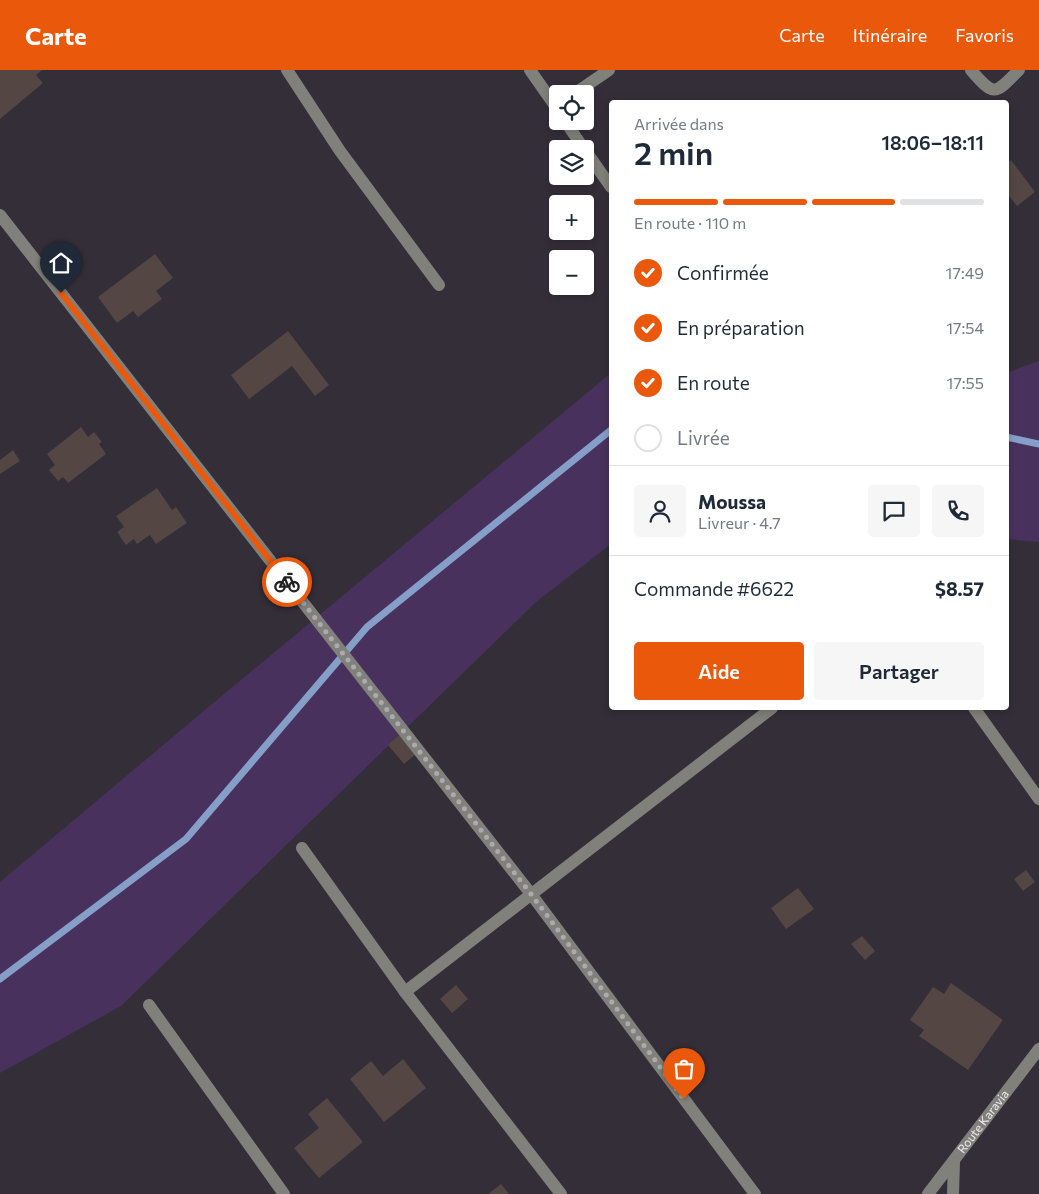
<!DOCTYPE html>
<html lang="fr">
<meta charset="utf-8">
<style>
body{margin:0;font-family:Commissioner,sans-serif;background:#f6f6f7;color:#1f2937;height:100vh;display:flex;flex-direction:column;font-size:19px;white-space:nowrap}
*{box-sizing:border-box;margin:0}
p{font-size:16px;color:#747a83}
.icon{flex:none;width:28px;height:28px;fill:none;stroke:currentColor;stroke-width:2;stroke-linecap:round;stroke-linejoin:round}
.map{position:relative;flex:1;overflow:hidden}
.panel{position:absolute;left:609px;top:30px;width:400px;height:610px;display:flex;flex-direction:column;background:#fff;border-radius:5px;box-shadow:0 2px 8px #0003}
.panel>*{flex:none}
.buttons{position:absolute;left:549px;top:15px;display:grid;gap:10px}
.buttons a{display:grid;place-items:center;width:45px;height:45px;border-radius:5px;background:#fff;box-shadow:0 2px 8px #0003;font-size:25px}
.pin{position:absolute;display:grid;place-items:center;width:42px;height:42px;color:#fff;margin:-51px -21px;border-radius:50% 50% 50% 0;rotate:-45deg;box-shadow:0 0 5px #0007}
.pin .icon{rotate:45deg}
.courier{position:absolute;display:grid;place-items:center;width:50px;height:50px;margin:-25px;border:4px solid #ea580c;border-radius:50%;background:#fff;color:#222;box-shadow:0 1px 6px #0007}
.headline em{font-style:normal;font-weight:600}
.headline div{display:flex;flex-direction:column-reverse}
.headline{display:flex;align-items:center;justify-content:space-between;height:85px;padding:0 25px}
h1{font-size:32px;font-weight:600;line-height:38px}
.bar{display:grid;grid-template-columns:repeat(4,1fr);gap:8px 5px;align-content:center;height:60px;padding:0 25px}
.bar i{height:6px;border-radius:4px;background:#e0e1e3}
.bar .current{background:#ea580c}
.bar p{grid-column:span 4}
.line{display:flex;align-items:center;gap:12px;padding:0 25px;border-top:1px solid #e0e1e3}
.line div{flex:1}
.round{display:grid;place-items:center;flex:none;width:52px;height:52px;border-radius:5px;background:#f6f6f7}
ol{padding:0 25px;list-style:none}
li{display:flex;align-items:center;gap:15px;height:55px}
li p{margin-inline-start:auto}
li .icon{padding:5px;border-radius:50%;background:#ea580c;color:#fff;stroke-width:4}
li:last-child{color:#747a83}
li i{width:28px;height:28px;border:2px solid #e0e1e3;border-radius:50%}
.primary-button{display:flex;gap:10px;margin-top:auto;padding:10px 25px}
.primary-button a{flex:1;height:58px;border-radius:5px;background:#ea580c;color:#fff;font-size:20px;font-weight:600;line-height:58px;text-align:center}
.primary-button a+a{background:#f6f6f7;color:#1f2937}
header{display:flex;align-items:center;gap:30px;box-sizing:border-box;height:70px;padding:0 25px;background:#ea580c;color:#fff}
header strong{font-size:24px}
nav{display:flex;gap:28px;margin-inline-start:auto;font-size:18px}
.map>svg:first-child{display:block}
.green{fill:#48325d}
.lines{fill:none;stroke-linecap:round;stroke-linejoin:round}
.stream{stroke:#869fc9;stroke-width:7}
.building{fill:#544643}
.minor{stroke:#80817b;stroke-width:12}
.done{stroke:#ada9b1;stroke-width:5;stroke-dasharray:0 9}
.route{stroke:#ea580c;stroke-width:6}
.labels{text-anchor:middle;stroke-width:5;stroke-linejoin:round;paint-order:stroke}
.street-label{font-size:12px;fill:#eeebf2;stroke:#19171c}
</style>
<header>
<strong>Carte</strong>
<nav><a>Carte</a><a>Itinéraire</a><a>Favoris</a></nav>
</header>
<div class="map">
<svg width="1039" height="1124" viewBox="0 0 1039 1124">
<rect width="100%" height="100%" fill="#332e38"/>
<path class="green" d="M1039 291V472L1006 469V303Z
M611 303V474L536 532 121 936 0 1003V812L212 634Z"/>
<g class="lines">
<path class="stream" d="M1006 367 1039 374
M0 909 186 769 367 557 611 360"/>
</g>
<path class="building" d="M0 0H42L36 5 43 13 0 49Z
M1011 90 1035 122 1017 136 1006 122V94Z
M155 184 173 208 156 221 162 229 138 247 133 241 117 253 98 227Z
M288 261 329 315 315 326 292 296 249 329 231 305Z
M81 357 88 367 94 362 102 372 99 374 106 384 68 413 63 407 58 411 49 400 55 395 47 384Z
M13 380 20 391 0 404V390Z
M157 418 172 440 176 437 187 453 156 474 150 465 137 474 134 469 126 475 117 462 124 457 116 446Z
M399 665 416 684 404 694 388 675Z
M1026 800 1035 812 1023 821 1014 809Z
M798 818 814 839 786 859 771 838Z
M862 866 875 881 865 890 851 874Z
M951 913 1003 950 968 1000 919 966 924 960 910 950 933 917 944 924Z
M456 915 468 929 452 943 440 929Z
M403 989 426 1018 384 1052 350 1009 371 991 383 1006Z
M327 1028 363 1072 319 1108 294 1078 319 1058 308 1044Z
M501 1114 509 1124H488Z"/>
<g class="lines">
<g class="minor">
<path d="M287 0 340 81 439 215"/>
<path d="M530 0 558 40"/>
<path d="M971 0C995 28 995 24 1019 0"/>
<path d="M574 24 609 0"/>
<path d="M565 51 584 79"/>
<path d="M585 80 611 117"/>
<path d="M0 145 531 824 755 1124"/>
<path d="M974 638 1039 729"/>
<path d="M302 778 405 922 561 1124"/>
<path d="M405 922 772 638"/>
<path d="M149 935 284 1124"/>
<path id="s1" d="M928 1124 1039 979"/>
<path d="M953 1124 954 1092"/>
</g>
</g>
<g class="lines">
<path class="done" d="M287 512 531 824 684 1029"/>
<path class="route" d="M61 223 287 512"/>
</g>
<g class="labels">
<g class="street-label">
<text dy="4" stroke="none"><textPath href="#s1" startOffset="91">Route Karavia</textPath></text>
</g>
</g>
</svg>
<div class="buttons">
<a><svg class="icon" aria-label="locate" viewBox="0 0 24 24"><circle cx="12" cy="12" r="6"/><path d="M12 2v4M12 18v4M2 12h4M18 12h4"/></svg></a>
<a><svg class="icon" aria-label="layers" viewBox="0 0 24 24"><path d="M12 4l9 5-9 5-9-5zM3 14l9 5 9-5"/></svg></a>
<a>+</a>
<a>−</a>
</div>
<div class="pin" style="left:684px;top:1029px;background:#ea580c"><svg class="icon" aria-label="bag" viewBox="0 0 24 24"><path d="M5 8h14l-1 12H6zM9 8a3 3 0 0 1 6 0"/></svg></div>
<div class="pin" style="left:61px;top:223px;background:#1f2937"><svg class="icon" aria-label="home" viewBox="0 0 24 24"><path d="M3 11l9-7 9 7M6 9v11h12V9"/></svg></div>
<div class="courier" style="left:287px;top:512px"><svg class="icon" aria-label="bike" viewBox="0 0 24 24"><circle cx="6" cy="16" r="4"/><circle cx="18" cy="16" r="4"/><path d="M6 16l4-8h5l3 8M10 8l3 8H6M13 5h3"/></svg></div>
<section class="panel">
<div class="headline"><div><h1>2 min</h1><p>Arrivée dans</p></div><em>18:06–18:11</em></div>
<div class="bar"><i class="current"></i><i class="current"></i><i class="current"></i><i></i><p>En route · 110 m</p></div>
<ol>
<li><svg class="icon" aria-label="check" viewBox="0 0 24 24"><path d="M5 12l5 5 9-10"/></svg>Confirmée<p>17:49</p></li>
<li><svg class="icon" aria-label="check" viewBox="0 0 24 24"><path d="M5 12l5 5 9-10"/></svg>En préparation<p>17:54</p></li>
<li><svg class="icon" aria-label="check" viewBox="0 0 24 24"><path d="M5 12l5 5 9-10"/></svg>En route<p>17:55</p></li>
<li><i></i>Livrée</li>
</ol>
<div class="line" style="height:90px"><a class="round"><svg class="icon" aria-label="person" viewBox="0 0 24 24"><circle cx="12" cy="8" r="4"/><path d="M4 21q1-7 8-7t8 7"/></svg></a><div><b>Moussa</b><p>Livreur · 4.7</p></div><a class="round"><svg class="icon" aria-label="chat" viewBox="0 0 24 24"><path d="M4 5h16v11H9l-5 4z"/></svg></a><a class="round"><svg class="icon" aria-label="phone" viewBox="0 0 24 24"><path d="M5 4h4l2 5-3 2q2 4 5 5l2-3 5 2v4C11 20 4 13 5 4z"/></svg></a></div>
<div class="line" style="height:65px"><div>Commande #6622</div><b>$8.57</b></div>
<div class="primary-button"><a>Aide</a><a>Partager</a></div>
</section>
</div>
